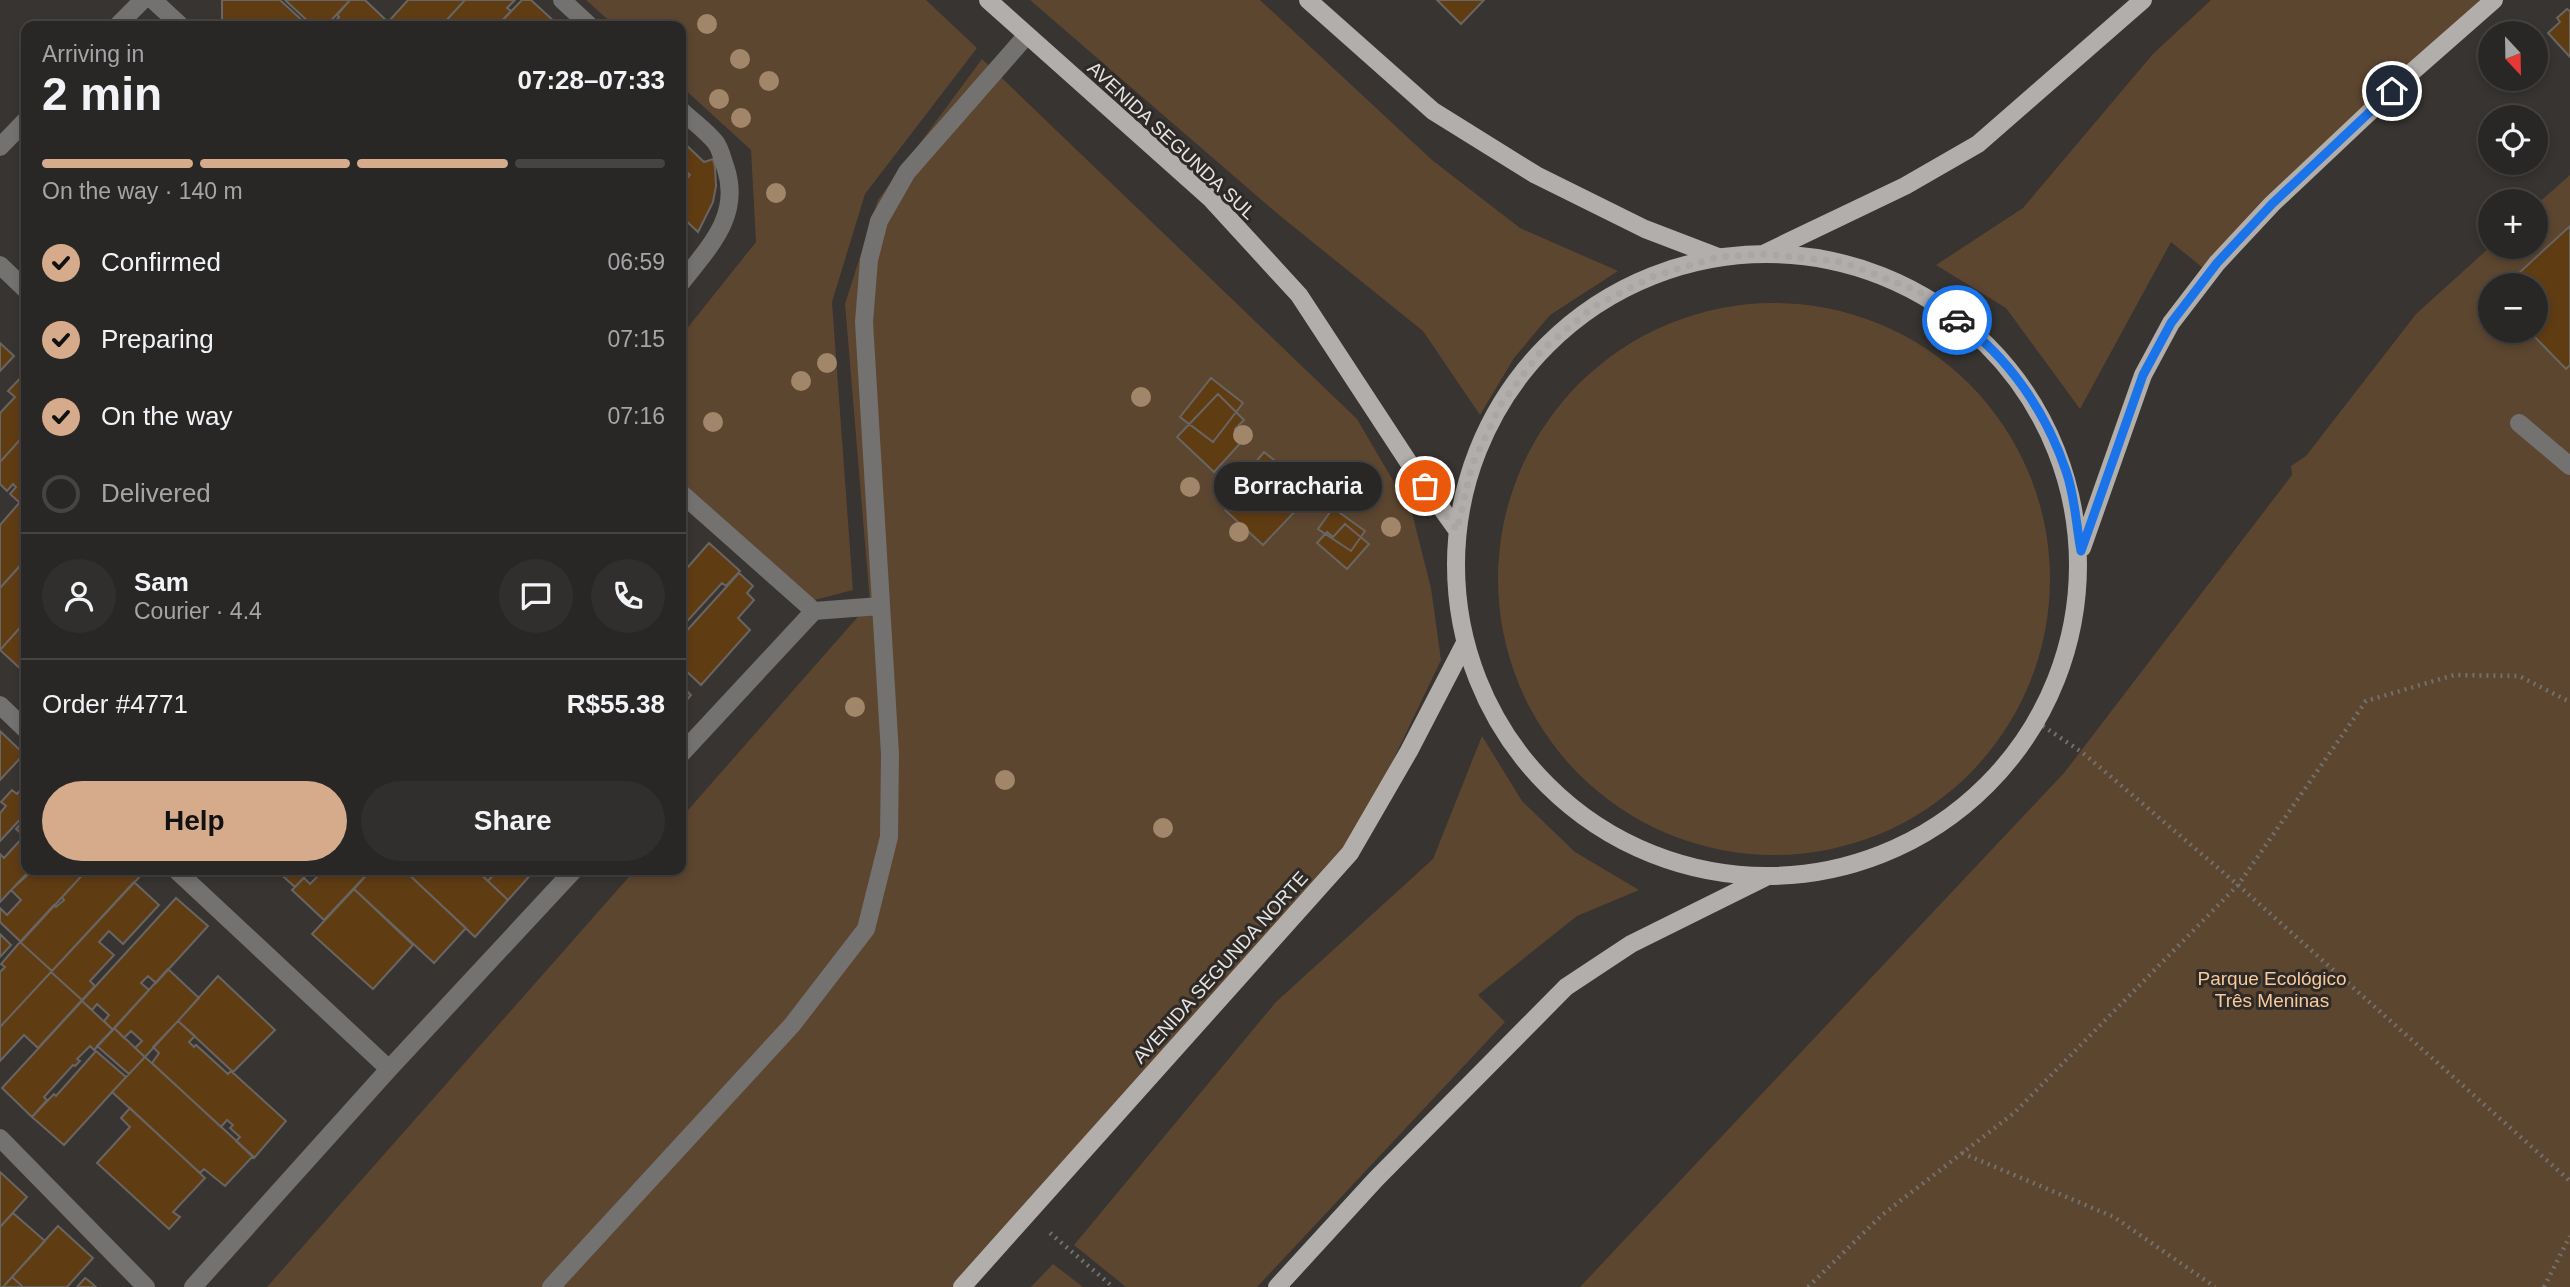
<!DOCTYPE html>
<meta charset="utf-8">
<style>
body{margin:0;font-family:Arial,sans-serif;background:#312f2d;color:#f1f3f6;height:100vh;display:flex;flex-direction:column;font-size:26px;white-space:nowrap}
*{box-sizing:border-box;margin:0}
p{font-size:23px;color:#a5a5a7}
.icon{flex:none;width:38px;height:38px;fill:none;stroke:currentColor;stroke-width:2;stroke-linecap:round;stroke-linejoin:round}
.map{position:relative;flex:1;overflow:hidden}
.details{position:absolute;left:21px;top:21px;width:665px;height:854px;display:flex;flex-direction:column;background:#292725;border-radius:14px;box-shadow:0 4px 10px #0003,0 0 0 2px #454442}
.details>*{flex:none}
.needle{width:46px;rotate:158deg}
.controls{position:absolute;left:2478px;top:21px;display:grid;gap:14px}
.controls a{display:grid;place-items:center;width:70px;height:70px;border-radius:50%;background:#292725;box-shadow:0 4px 10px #0003,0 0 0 2px #454442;font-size:35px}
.pin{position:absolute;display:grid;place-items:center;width:60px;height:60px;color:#fff;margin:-30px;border:4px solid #fff;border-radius:50%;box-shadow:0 2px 7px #0007}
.courier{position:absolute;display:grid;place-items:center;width:70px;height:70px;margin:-35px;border:5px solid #1a73e8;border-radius:50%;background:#fff;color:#222;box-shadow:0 2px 9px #0007}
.bubble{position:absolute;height:49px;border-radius:24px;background:#292725;box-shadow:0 4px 10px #0003,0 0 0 2px #454442;font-size:23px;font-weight:800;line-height:49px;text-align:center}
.head em{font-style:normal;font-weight:800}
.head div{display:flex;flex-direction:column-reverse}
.head{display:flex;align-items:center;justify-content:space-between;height:119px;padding:0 21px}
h1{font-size:46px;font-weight:800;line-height:52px}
.bar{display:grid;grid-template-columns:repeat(4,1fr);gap:10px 7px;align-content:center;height:84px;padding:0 21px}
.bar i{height:9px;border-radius:5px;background:#454442}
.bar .selected{background:#d6ab8b}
.bar p{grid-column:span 4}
.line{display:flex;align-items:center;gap:18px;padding:0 21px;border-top:2px solid #454442}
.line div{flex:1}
.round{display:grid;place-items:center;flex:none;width:74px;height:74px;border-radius:37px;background:#312f2d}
ol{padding:0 21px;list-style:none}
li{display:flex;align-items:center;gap:21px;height:77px}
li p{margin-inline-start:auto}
li .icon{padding:7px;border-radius:50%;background:#d6ab8b;color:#111;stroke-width:4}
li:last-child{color:#a5a5a7}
li i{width:38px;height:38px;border:4px solid #454442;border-radius:50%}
.primary-button{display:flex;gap:14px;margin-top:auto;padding:14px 21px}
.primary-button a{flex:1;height:80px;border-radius:42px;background:#d6ab8b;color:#111;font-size:28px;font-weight:800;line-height:80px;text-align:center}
.primary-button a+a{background:#312f2d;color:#f1f3f6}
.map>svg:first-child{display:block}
.green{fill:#5c4630;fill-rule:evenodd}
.building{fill:#603c13;stroke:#696562;stroke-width:2}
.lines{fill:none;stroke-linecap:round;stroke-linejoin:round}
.path{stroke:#73706d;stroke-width:4.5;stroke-dasharray:2 5;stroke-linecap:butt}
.minor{stroke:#737270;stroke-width:18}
.major{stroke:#b1aeab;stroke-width:18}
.tree{fill:#a2866a}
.done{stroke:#a9a6a4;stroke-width:7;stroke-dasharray:0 12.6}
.route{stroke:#1a73e8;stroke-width:9}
.labels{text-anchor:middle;stroke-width:6;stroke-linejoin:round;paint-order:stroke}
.street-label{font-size:19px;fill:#e6e4e2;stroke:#2d2a27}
.park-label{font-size:19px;fill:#fac999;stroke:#2d2a27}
</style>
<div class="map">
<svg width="2570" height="1287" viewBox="0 0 2570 1287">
<rect width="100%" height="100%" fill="#373431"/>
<path class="green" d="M586 0H926L977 48 865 194 832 302 853 590 799 604 681 489V336L756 242 751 150 681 86V26H615Z
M1030 0H1260L1432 160 1520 228 1618 271 1550 315 1514 358 1480 415 1423 331 1279 215Z
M2211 0H2490L2203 268 2171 242 2080 409 2006 308 1936 265 2023 208 2153 54Z
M982 59 1357 419 1412 513 1431 588 1441 660 1341 869 961 1287H267L635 870H681V818L870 603 845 304 878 200Z
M2570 175V1287H1580L2064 773 2292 475 2291 466 2306 456 2416 314 2490 247H2536V205ZM2490 285H2536V331H2490Z
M1498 579a276 276 0 1 1 552 0a276 276 0 1 1-552 0Z
M1482 736 1522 801 1575 852 1639 890 1577 916 1478 995 1505 1022 1257 1287H1126L1074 1245 1276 1002 1433 859Z
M1053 1264 1083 1287H1031Z"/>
<path class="building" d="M222 0H280L306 24 308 21 313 26H228L222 21Z
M285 0H350L326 26H313Z
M350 0H365L388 22 384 26H331L339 17 337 15Z
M408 0H465L443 24 440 21 435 26H393L389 21Z
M465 0H515L507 8 511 11 497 26H441Z
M522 0H531L557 24 555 26H497Z
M1437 0H1484L1461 24Z
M2567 9 2570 11V57L2548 33 2560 22 2557 18Z
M681 140 704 162 713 159 715 167 716 186 713 202 698 232 681 216Z
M681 166 690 175 681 185Z
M2570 226V365L2566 369 2529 331H2536V285H2506Z
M0 343 14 356 0 371Z
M26 372V433L0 462V413L15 397 8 391Z
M1211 378 1243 403 1213 442 1180 417Z
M1218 394 1244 420 1235 429 1245 438 1214 472 1177 437Z
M26 433V453L24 456 26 458V495L20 503 10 494 16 487 13 484 7 491 0 484V462Z
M1264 452 1303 483 1279 512 1241 480Z
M1262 470 1300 506 1263 545 1225 510Z
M20 502 26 507V559L0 588V525Z
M1333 508 1365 531 1351 551 1318 529Z
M1345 524 1369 544 1347 569 1317 543 1327 532 1333 537Z
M709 543 740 571 726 586 722 583 681 628V575Z
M20 566 26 571V621L0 650V588Z
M739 573 753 586 747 593 754 600 738 618 750 630 701 685 681 666V637Z
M26 621V674L0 650Z
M681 685 691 695 681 707Z
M0 731 24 754 0 780Z
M26 784V813L0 841V813L6 806 1 802 12 790 17 794Z
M26 818V870H30L0 902V854L4 858 24 836 16 829Z
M33 870H87L21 942 0 922V908L7 915 21 900 11 890Z
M87 870 145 871 52 971 20 942 54 905 56 907 64 900 62 897Z
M276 870H311L295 887Z
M310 870H371L324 920 292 890 304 878 310 884 317 877Z
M371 870H404L466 928 434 963 354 889Z
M404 870H476L508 900 475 937Z
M476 870H498L488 881Z
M498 870H535L508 900 488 881Z
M134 882 159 905 123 944 109 931 99 942 114 955 90 981 95 986 82 1000 51 972Z
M354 889 413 945 373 989 312 934Z
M176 898 208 926 156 983 148 976 141 983 149 990 113 1030 104 1021 109 1015 97 1004 92 1010 82 1001Z
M0 934 11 945 0 957Z
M20 942 52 971 0 1027V972L5 967 1 964Z
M168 969 199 998 145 1057 135 1048 142 1041 131 1031 124 1038 114 1028Z
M51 972 82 1000 38 1048 24 1035 0 1061V1027Z
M218 976 275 1030 233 1072 178 1021Z
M82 1001 113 1030 94 1050 90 1046 77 1059 80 1061 75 1066 73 1065 44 1097 47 1100 32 1117 2 1088Z
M178 1021 195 1036 189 1042 194 1047 196 1045 228 1074 231 1071 286 1121 254 1158 236 1141 240 1137 230 1128 233 1125 227 1120 221 1127 152 1063 159 1053 153 1047Z
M114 1028 145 1057 129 1074 97 1046Z
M96 1051 126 1077 64 1145 32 1117 54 1094 56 1096Z
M145 1057 253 1156 225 1186 204 1169 200 1173 112 1092Z
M130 1108 205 1178 173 1212 180 1217 169 1229 97 1163 130 1127 121 1118Z
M0 1172 27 1197 0 1227Z
M13 1213 45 1241 3 1287H0V1227Z
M58 1226 93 1258 67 1287H23L12 1277Z
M12 1277 23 1287H3Z
M85 1278 88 1280 96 1287H77Z"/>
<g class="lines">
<path class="path" d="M2037 722 2083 753 2238 885 2570 1181
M1962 1153 2114 1217 2215 1287
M1050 1233 1113 1287
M1808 1287 1882 1215 2014 1113 2238 885 2366 701 2454 675 2519 676 2570 702
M2544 1287 2570 1236"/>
<path class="minor" d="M153 0 181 26
M562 0 590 26
M117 26 143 0
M681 110C692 121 707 131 716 143 721 150 723 161 726 169 741 217 708 248 681 283
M0 147 26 120
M0 265 26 290
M2519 423 2570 466
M681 493 814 611 681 754
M814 611 880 606
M0 705 26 730
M176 870 389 1069
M0 1138 146 1287
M193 1287 389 1069 574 870
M551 1287 792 1025 866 929 889 837 890 754 864 322 869 260 879 221 907 172 1027 35"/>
<path class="major" d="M988 0 1210 198 1299 295 1409 463 1457 530
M1308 0 1433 111 1536 175 1645 229 1718 257
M1763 254 1905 186 1978 144 2143 0
M1456 565a311 311 0 1 1 622 0a311 311 0 1 1-622 0Z
M2082 548 2143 375 2171 323 2217 263 2272 204 2412 72 2494 0
M962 1287 1350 853 1409 751 1465 643
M1277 1287 1376 1179 1566 987 1631 944 1768 876"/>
</g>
<g class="tree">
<circle cx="707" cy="24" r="10"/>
<circle cx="740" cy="59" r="10"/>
<circle cx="769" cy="81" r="10"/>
<circle cx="719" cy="99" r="10"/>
<circle cx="741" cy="118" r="10"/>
<circle cx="776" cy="193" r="10"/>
<circle cx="827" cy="363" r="10"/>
<circle cx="801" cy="381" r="10"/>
<circle cx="1141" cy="397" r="10"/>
<circle cx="713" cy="422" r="10"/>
<circle cx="1243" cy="435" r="10"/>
<circle cx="1190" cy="487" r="10"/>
<circle cx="1391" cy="527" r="10"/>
<circle cx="1239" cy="532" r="10"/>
<circle cx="855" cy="707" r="10"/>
<circle cx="1005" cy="780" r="10"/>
<circle cx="1163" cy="828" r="10"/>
</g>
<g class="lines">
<path class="done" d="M1425 486 1457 530 1472 465 1501 404 1542 350 1593 307 1654 276 1718 257 1763 254 1843 262 1918 291 1957 320"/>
<path class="route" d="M1957 320C2008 356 2046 412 2066 471 2075 496 2076 525 2081 551L2143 375 2171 323 2217 263 2272 204 2392 91"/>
</g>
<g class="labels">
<g class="street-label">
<text transform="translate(1172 140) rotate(43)" y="7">AVENIDA SEGUNDA SUL</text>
<text transform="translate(1220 967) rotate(-48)" y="7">AVENIDA SEGUNDA NORTE</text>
</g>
<g class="park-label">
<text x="2272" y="985">Parque Ecológico<tspan x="2272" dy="22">Três Meninas</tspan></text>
</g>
</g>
</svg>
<div class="controls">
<a><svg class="needle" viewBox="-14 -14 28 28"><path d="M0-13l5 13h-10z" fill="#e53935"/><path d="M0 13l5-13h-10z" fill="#a5a5a7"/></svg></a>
<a><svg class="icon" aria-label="locate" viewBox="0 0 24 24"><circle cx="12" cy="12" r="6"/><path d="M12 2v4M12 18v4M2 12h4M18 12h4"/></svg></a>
<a>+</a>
<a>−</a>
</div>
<div class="pin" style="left:1425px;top:486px;background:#ea580c"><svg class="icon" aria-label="bag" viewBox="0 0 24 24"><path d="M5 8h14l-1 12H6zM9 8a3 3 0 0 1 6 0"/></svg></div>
<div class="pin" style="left:2392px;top:91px;background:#1f2937"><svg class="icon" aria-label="home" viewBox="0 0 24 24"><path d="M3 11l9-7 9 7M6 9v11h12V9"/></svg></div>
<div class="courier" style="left:1957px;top:320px"><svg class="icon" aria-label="car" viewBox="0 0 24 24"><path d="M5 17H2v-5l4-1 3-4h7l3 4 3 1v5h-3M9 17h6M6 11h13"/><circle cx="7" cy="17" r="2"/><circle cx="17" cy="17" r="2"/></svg></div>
<div class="bubble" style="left:1214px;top:462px;width:168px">Borracharia</div>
<section class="details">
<div class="head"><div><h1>2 min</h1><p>Arriving in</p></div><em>07:28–07:33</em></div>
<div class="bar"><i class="selected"></i><i class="selected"></i><i class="selected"></i><i></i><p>On the way · 140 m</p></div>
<ol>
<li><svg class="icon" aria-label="check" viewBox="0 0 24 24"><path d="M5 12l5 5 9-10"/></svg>Confirmed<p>06:59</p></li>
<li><svg class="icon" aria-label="check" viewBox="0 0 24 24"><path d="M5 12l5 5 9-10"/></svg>Preparing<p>07:15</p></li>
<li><svg class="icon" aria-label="check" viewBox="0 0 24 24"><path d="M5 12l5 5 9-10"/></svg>On the way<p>07:16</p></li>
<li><i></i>Delivered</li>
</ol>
<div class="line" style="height:126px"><a class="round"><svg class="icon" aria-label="person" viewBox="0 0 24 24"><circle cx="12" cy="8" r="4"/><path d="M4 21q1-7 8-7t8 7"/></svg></a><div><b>Sam</b><p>Courier · 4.4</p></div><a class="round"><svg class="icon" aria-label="chat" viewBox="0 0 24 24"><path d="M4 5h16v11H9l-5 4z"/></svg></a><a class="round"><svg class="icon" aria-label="phone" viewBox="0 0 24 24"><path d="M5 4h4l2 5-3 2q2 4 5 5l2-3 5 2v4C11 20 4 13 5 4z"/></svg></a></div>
<div class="line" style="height:91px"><div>Order #4771</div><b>R$55.38</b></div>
<div class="primary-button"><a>Help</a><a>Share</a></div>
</section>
</div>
